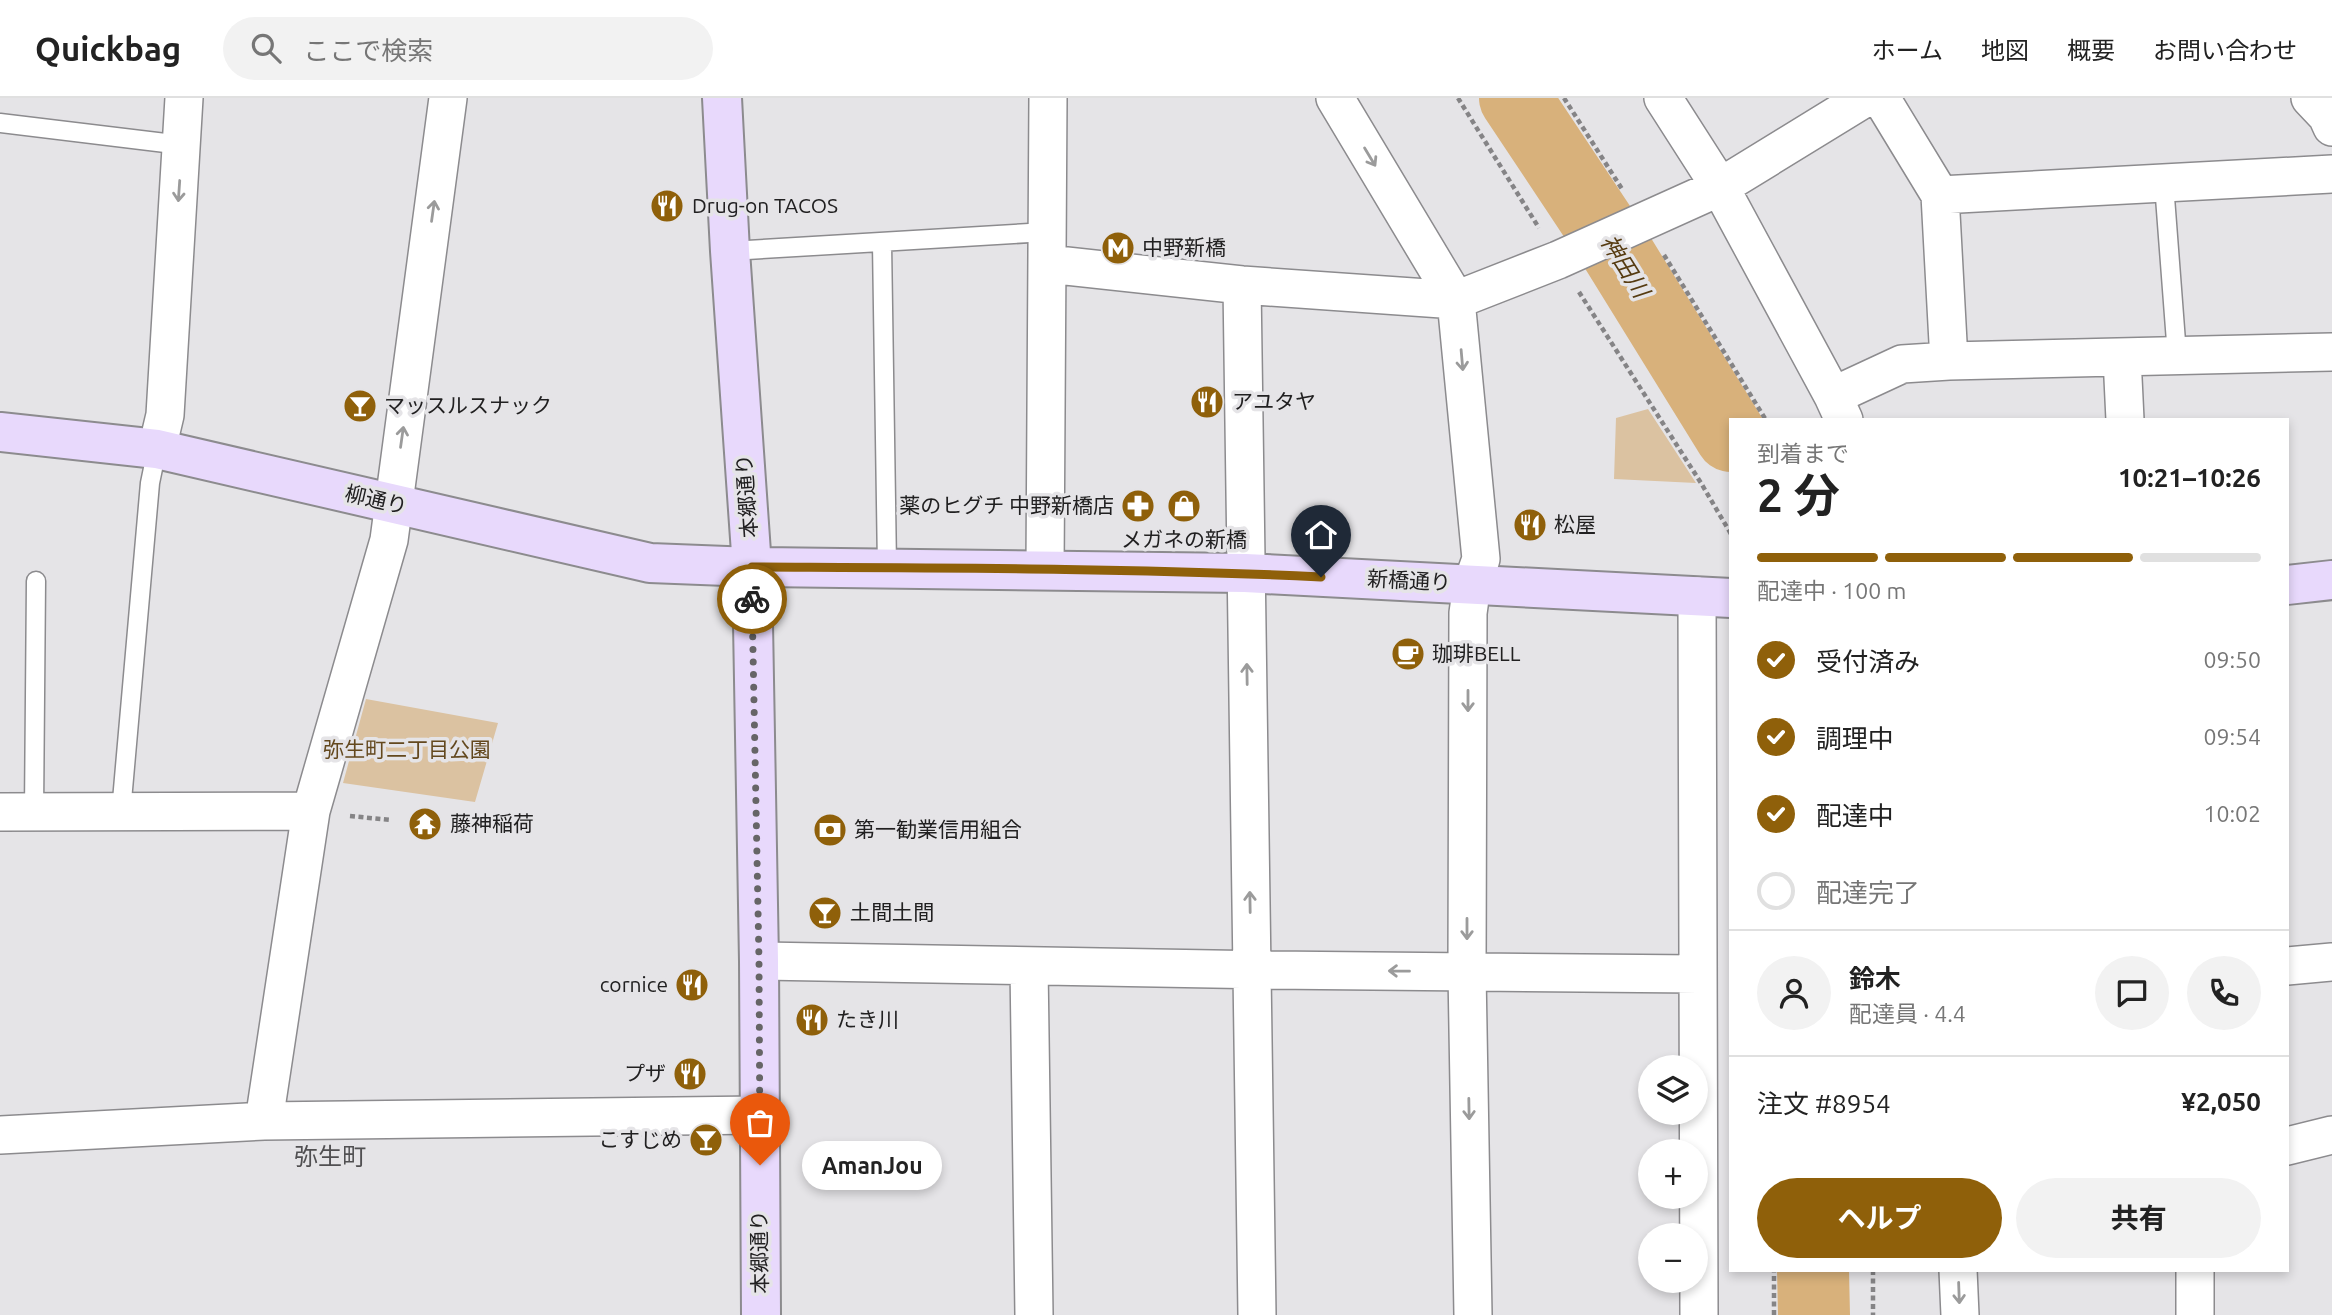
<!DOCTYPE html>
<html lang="ja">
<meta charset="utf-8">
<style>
body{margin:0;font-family:Ubuntu,"Noto Sans JP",sans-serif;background:#f2f2f2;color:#222;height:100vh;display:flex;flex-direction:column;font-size:26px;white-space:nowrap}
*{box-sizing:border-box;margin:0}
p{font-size:23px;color:#767676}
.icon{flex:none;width:38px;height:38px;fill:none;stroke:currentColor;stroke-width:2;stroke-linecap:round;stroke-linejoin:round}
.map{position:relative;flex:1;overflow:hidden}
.panel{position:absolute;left:1729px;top:320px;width:560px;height:854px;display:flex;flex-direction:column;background:#fff;border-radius:0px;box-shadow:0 4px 10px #0003}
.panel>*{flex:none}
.buttons{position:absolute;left:1638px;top:957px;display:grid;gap:14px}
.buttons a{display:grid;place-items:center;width:70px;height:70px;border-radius:50%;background:#fff;box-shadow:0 4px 10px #0003;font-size:35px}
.pin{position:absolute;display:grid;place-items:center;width:60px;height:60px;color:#fff;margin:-72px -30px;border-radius:50% 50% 50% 0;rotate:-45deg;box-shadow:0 0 7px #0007}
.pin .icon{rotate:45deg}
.courier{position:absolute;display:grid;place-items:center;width:70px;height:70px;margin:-35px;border:5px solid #8f600a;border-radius:50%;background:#fff;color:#222;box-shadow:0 2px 9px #0007}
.bubble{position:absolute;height:49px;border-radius:24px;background:#fff;box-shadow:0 4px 10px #0003;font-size:23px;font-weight:700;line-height:49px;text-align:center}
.summary em{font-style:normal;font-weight:700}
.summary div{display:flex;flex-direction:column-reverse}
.summary{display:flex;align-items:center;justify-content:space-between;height:119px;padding:0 28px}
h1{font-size:46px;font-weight:700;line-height:52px}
.bar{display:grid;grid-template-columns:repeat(4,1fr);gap:10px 7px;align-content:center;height:84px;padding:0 28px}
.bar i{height:9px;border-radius:5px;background:#e0e0e0}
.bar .on{background:#8f600a}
.bar p{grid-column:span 4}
.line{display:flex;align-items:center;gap:18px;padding:0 28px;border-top:2px solid #e0e0e0}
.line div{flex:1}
.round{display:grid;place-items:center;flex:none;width:74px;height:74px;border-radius:37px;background:#f2f2f2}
ol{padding:0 28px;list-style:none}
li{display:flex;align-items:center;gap:21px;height:77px}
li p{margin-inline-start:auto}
li .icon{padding:7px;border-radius:50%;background:#8f600a;color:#fff;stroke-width:4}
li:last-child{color:#767676}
li i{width:38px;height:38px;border:4px solid #e0e0e0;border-radius:50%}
.primary-button{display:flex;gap:14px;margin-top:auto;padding:14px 28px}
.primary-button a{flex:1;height:80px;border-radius:42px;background:#8f600a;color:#fff;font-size:28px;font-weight:700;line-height:80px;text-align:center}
.primary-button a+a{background:#f2f2f2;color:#222}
header{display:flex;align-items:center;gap:42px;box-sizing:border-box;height:98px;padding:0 35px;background:#fff;border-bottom:2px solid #e0e0e0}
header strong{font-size:33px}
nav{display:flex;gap:38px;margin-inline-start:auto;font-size:24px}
.search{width:490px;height:63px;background:#f2f2f2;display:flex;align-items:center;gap:18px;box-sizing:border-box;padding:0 24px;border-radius:38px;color:#767676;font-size:26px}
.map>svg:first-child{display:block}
.green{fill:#dbc2a1}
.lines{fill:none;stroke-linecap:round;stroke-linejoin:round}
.river{stroke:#d8b17b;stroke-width:72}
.lane-casing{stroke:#8c8b8e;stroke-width:21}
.street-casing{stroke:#8c8b8e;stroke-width:40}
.secondary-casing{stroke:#8c8b8e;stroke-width:42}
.path{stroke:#858486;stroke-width:4.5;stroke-dasharray:5 3.5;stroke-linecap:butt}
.lane{stroke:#fff;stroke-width:18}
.street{stroke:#fff;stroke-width:37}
.secondary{stroke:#e8d9fc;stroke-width:38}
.oneway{stroke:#9b9b9b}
.done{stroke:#666566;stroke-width:7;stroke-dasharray:0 12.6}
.route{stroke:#8f600a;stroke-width:9}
.labels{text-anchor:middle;stroke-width:7;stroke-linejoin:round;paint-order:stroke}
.poi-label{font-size:21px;fill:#212021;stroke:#e5e4e7;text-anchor:start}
.street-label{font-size:21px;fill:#212021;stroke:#e5e4e7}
.park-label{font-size:21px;fill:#63481e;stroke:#e5e4e7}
.water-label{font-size:23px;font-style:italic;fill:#563b11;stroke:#e5e4e7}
.quarter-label{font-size:24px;fill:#515052;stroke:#e5e4e7}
</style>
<header>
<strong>Quickbag</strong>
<div class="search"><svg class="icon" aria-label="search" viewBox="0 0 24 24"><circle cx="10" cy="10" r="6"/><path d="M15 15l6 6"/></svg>ここで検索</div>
<nav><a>ホーム</a><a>地図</a><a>概要</a><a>お問い合わせ</a></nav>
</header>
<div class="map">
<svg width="2332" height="1217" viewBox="0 0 2332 1217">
<rect width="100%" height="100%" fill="#e5e4e7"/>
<path class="green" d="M1648 311 1696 385 1614 381 1616 320Z
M366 601 498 625 475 704 343 685Z"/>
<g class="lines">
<path class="river" d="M1515 0 1616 152 1731 338
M1813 1172 1814 1217"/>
<defs>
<path id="lane" d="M0 25 182 47
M2164 86 2177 257
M882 145 887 469
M730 153 1047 134
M34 714 36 483
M121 714 150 385 157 351"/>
<path id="street" d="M1335 0 1456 202 1481 461 1472 486 1468 515 1467 874 1473 1217
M1663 0 1720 89 1833 298 1844 322
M1881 0 1940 97 1949 263
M2310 0 2327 18 2332 29
M1940 97 2332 76
M1048 166 1242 187 1456 202 1558 162 1720 89 1865 0
M1242 187 1257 1217
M2122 259 2125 322
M1833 298 1902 266 1949 263 2332 254
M157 351 165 317 184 0
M1045 471 1048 0
M1697 498 1699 1217
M0 714 311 713
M759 863 1269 872 1698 876
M1029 868 1034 1217
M2287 868 2332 864
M264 1023 311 713 389 442 448 0
M0 1037 264 1023 759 1017
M2287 1048 2332 1037
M1958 1172 1960 1217
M2195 1217V1172"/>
<path id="secondary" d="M722 0 730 153 752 469 759 863 761 1217
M0 334 157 351 650 465 752 469 1245 475 1731 500
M2287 487 2332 482"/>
</defs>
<use href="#lane" class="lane-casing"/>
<use href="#street" class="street-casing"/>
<use href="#secondary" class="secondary-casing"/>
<path class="path" d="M1458 0 1539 130
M1564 0 1622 91
M1664 157 1766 322
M1579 194 1701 385 1731 436
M350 718 391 722
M1873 1172V1217
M1774 1217V1172"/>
<use href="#lane" class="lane"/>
<use href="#street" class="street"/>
<use href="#secondary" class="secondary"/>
</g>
<defs><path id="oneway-shaft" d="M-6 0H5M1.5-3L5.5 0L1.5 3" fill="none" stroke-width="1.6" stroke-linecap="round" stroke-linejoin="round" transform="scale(1.75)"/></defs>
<g class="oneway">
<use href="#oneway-shaft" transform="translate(1370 59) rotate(59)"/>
<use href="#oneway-shaft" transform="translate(179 93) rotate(94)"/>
<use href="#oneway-shaft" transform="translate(433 113) rotate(-82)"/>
<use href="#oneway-shaft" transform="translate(1462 262) rotate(85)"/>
<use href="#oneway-shaft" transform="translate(402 339) rotate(-82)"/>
<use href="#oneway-shaft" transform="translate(1247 576) rotate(-91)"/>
<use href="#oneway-shaft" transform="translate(1468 603) rotate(90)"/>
<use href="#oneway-shaft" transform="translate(1250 804) rotate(-91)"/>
<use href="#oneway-shaft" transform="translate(1467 831) rotate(90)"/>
<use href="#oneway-shaft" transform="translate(1399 873) rotate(-179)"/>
<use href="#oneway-shaft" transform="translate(1469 1011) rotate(89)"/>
<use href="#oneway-shaft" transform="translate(1959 1195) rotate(88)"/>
</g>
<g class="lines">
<path class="done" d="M752 501 759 863 760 1067"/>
<path class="route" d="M752 501V469C941 470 1132 470 1321 479"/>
</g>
<defs>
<symbol id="restaurant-disc" viewBox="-11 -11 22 22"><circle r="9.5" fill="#8f600a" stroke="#e5e4e7"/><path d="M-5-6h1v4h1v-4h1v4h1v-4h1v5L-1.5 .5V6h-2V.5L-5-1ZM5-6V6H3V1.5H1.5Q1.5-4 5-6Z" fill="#fff"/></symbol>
<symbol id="metro-disc" viewBox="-11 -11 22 22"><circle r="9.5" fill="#8f600a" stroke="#e5e4e7"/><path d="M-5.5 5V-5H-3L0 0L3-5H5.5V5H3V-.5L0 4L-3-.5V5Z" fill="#fff"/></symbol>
<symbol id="bar-disc" viewBox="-11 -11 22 22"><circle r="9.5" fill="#8f600a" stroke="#e5e4e7"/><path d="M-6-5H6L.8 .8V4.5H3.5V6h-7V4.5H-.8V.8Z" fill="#fff"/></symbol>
<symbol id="pharmacy-disc" viewBox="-11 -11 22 22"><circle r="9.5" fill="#8f600a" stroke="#e5e4e7"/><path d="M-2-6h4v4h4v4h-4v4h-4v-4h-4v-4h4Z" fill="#fff"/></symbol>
<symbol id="shop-disc" viewBox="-11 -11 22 22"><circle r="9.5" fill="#8f600a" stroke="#e5e4e7"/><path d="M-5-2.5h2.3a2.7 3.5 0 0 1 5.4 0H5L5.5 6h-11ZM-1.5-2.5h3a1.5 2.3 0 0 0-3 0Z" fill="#fff"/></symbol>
<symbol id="cafe-disc" viewBox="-11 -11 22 22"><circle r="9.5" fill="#8f600a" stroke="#e5e4e7"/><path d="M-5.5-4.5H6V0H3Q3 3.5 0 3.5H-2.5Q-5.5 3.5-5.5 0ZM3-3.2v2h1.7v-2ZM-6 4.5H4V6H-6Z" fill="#fff"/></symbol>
<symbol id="temple-disc" viewBox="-11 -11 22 22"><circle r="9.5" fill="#8f600a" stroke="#e5e4e7"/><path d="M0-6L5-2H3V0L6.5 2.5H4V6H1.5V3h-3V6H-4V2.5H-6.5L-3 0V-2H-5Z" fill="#fff"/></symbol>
<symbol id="bank-disc" viewBox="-11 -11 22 22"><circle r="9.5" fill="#8f600a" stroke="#e5e4e7"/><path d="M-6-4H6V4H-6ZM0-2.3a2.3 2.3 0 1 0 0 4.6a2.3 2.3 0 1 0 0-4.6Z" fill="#fff"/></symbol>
</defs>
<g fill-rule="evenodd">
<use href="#restaurant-disc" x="648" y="89" width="38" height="38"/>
<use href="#metro-disc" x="1099" y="131" width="38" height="38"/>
<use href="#restaurant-disc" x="1188" y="285" width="38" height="38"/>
<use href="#bar-disc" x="341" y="289" width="38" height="38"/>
<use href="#pharmacy-disc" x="1119" y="389" width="38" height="38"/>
<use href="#shop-disc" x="1165" y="389" width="38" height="38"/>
<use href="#restaurant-disc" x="1511" y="408" width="38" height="38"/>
<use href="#cafe-disc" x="1389" y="537" width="38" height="38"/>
<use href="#temple-disc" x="406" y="707" width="38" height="38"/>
<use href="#bank-disc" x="811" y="713" width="38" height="38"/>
<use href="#bar-disc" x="806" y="796" width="38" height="38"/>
<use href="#restaurant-disc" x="673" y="868" width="38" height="38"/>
<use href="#restaurant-disc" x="793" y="903" width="38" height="38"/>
<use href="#restaurant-disc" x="671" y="957" width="38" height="38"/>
<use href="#bar-disc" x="687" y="1023" width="38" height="38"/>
</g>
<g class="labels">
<g class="poi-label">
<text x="692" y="115">Drug-on TACOS</text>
<text x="1142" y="157">中野新橋</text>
<text x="1232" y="311">アユタヤ</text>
<text x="384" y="315">マッスルスナック</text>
<text x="1114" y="415" text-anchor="end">薬のヒグチ 中野新橋店</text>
<text x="1554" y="434">松屋</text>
<text x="1184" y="449" text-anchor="middle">メガネの新橋</text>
<text x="1432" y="563">珈琲BELL</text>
<text x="450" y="733">藤神稲荷</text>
<text x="854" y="739">第一勧業信用組合</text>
<text x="850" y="822">土間土間</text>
<text x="668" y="894" text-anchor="end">cornice</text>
<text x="836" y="929">たき川</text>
<text x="666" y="983" text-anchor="end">プザ</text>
<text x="682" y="1049" text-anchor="end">こすじめ</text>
</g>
<g class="street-label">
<text transform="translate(747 398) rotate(-94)" y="7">本郷通り</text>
<text transform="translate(376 402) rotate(13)" y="7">柳通り</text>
<text transform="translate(1409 483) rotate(3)" y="7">新橋通り</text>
<text transform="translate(760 1154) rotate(-91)" y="7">本郷通り</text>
</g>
<g class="park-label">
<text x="407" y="659">弥生町二丁目公園</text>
</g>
<g class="water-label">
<text transform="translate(1625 168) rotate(58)" y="8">神田川</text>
</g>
<g class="quarter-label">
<text x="330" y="1067">弥生町</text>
</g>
</g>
</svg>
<div class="buttons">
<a><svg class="icon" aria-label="layers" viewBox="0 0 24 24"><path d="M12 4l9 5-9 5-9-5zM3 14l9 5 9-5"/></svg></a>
<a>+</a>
<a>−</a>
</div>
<div class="pin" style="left:760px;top:1067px;background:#ea580c"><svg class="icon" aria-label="bag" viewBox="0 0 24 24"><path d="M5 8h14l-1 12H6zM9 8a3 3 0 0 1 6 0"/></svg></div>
<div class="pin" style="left:1321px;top:479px;background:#1f2937"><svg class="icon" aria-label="home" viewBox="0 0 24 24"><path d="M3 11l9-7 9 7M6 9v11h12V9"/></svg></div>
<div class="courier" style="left:752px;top:501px"><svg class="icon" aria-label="bike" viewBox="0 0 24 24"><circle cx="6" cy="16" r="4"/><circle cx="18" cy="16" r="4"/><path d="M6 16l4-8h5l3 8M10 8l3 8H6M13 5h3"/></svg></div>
<div class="bubble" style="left:802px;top:1043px;width:140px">AmanJou</div>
<section class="panel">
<div class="summary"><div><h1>2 分</h1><p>到着まで</p></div><em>10:21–10:26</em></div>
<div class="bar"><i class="on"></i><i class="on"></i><i class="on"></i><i></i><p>配達中 · 100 m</p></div>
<ol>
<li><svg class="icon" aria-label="check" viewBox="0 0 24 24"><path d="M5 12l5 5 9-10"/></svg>受付済み<p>09:50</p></li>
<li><svg class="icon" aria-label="check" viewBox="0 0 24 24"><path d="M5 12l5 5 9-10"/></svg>調理中<p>09:54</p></li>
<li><svg class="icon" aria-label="check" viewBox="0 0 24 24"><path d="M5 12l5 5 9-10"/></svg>配達中<p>10:02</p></li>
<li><i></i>配達完了</li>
</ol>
<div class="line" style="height:126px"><a class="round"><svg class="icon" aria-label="person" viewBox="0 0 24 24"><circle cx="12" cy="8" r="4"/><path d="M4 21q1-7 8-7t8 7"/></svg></a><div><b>鈴木</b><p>配達員 · 4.4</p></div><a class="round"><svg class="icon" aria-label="chat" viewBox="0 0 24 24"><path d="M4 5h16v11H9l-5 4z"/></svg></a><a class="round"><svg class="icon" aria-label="phone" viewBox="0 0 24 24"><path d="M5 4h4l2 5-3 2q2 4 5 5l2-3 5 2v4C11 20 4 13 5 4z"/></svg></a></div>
<div class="line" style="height:91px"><div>注文 #8954</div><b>¥2,050</b></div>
<div class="primary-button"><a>ヘルプ</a><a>共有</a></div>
</section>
</div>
